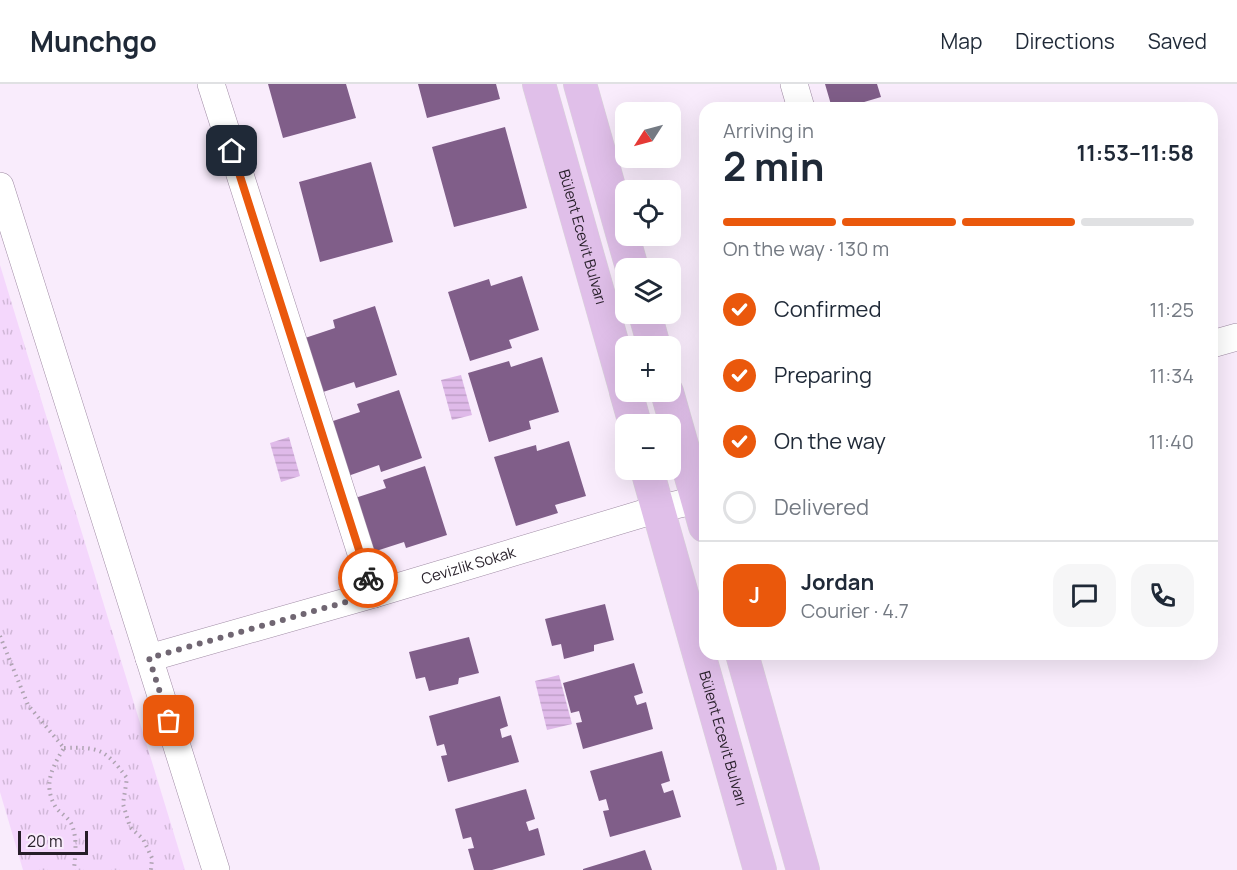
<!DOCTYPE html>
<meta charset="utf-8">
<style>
body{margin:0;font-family:Manrope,sans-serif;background:#f6f6f7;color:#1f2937;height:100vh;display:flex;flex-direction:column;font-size:22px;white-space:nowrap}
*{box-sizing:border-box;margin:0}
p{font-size:20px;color:#747a83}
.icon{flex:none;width:33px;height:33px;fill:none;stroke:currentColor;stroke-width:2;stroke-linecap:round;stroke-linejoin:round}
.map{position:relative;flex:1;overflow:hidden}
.sheet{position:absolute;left:699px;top:18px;width:519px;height:558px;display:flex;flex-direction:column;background:#fff;border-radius:18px;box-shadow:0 6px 24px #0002}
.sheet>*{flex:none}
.needle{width:39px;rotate:234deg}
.buttons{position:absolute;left:615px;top:18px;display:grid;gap:12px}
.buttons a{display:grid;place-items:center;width:66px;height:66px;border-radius:12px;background:#fff;box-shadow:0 6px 24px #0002;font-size:30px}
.scale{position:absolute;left:18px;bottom:15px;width:70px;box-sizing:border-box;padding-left:6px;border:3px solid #261e28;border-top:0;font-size:16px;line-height:21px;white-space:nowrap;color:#261e28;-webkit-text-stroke:4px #f9ecfc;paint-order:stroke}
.pin{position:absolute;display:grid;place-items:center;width:51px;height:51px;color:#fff;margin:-26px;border-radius:12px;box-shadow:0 3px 9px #0006}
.courier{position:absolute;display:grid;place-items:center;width:60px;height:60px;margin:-30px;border:4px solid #ea580c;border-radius:50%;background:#fff;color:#222;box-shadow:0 2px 8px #0007}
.headline em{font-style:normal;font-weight:700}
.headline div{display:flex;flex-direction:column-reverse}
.headline{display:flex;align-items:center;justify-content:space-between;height:102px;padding:0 24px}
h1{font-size:39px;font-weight:700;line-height:45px}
.bar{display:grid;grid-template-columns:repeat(4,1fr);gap:9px 6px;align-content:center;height:72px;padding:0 24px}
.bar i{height:8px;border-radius:4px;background:#e0e1e3}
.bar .on{background:#ea580c}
.bar p{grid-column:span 4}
.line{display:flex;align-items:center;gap:15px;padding:0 24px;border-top:2px solid #e0e1e3}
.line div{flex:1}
.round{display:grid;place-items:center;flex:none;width:63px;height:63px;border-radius:18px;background:#f6f6f7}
ol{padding:0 24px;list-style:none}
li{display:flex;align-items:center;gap:18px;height:66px}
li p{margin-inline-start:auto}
li .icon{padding:6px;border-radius:50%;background:#ea580c;color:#fff;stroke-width:4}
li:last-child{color:#747a83}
li i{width:33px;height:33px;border:3px solid #e0e1e3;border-radius:50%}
header{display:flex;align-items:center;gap:36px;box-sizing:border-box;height:84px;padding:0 30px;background:#fff;border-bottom:2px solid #e0e1e3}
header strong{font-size:28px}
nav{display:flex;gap:33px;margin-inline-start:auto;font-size:21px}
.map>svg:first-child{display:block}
.park{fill:url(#park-tufts)}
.water{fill:url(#water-rules)}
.building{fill:#805e89}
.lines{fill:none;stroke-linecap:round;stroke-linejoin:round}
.minor-casing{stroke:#a08ca5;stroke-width:28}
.major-casing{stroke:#d8d6d8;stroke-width:34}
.path{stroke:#aea3b1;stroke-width:4;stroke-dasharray:1.5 4.5;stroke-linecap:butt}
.minor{stroke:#fff;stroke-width:27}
.major{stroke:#e0bfe9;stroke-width:33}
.done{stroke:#706672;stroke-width:6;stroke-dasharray:0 10.8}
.route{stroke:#ea580c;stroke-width:8}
.labels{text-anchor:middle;stroke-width:6;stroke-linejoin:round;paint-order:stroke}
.street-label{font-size:15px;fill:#261e28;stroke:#f9ecfc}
</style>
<header>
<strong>Munchgo</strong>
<nav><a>Map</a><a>Directions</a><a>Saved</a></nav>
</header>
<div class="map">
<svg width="1237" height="786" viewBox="0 0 1237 786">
<defs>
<pattern id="park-tufts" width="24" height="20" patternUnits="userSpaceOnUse" patternTransform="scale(1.5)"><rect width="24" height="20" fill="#f4d7fc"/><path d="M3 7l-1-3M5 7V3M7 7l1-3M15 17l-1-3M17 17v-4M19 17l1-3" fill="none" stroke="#d1b8d8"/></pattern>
<pattern id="water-rules" width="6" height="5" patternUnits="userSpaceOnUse" patternTransform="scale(1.5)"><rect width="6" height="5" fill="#dfbae9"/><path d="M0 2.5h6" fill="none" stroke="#bf9fc8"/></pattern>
</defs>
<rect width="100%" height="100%" fill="#f9ecfc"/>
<path class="park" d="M0 181 185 786H23L0 708Z"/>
<path class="water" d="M461 291 472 331 452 336 441 296Z
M289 353 300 392 281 398 270 359Z
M559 591 572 640 547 646 535 597Z"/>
<path class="building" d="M268 0H346L356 34 283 54Z
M418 0H496L500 15 427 34Z
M825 0H877L881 13 844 24H832Z
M505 43 527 124 454 143 432 63Z
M371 78 393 158 320 178 299 98Z
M522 192 539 246 509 256 512 264 470 277 448 208 489 195 491 202Z
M375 222 397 291 356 304 354 298 323 308 305 254 335 244 333 236Z
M542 273 559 328 529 337 531 345 489 358 468 289 509 277 511 283Z
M399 306 422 374 381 388 379 381 348 392 330 338 360 328 357 320Z
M569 357 586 412 555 421 558 429 516 442 494 373 536 361 537 367Z
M425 382 447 451 406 464 404 458 373 468 355 414 386 404 383 396Z
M605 520 614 556 594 561V567L564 575 561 560 552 562 545 535Z
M469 553 479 589 459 594 458 600 429 607 425 593 416 595 409 568Z
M634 579 643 609 634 612 637 621 646 618 653 645 583 665 576 639 582 638 579 627 571 629 563 599Z
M500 612 508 642 500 645 502 654 511 651 519 678 448 698 441 672 447 671 444 660 437 662 429 632Z
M662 667 670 697 661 700 664 709 673 706 681 733 610 753 603 727 609 726 606 715 599 717 590 687Z
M526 705 535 735 526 738 529 747 538 744 545 771 492 786H474L468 765 474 764 471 753 463 755 455 725Z
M645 766 652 786H583V785Z"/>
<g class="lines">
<defs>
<g id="minor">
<path id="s1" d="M211 0 374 510 658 425 705 414"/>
<path d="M794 0 801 24"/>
<path d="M0 102 216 786"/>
<path d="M1212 260 1237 253"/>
<path d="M149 574 374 510"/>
</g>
<g id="major">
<path id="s2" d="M539 0 626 307"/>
<path d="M580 0 632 184"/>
<path d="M645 230 654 262"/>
<path d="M626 308 635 340"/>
<path d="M667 308 705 442"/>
<path id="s3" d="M647 386 760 786"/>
<path d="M742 570 803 786"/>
</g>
</defs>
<use href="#minor" class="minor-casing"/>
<use href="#major" class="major-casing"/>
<path class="path" d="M0 552 28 621 64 664C52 683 43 701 55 722 58 728 67 732 71 739 78 754 75 771 74 786
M64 664C100 663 105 665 127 694L123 720 130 743 143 755 152 774 151 786"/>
<use href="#minor" class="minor"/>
<use href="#major" class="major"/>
</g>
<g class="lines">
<path class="done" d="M169 637 149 574 374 510 368 494"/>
<path class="route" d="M232 67 368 494"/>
</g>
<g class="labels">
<g class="street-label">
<text dy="5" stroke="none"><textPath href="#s2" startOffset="159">Bülent Ecevit Bulvarı</textPath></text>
<text dy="5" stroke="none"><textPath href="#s1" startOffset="634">Cevizlik Sokak</textPath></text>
<text dy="5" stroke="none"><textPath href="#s3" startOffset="279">Bülent Ecevit Bulvarı</textPath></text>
</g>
</g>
</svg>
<div class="buttons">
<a><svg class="needle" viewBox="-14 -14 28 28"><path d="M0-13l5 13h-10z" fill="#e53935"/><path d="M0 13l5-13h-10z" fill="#747a83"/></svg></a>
<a><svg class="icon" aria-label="locate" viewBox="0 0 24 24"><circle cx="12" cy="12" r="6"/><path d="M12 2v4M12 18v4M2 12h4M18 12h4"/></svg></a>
<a><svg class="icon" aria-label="layers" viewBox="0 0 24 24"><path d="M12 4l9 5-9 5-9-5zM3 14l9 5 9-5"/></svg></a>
<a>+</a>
<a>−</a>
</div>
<div class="scale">20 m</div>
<div class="pin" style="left:169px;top:637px;background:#ea580c"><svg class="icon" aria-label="bag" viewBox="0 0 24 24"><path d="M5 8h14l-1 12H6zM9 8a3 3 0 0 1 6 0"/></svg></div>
<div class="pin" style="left:232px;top:67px;background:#1f2937"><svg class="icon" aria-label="home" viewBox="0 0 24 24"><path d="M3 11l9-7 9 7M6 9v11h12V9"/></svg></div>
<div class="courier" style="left:368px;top:494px"><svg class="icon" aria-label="bike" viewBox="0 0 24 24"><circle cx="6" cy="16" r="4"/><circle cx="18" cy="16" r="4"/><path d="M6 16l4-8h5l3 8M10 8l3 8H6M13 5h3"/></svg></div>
<section class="sheet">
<div class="headline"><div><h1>2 min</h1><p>Arriving in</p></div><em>11:53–11:58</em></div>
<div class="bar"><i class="on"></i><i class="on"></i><i class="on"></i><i></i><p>On the way · 130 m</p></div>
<ol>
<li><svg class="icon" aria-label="check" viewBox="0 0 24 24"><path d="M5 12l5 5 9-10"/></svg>Confirmed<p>11:25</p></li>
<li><svg class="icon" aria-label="check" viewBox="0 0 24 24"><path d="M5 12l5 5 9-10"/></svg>Preparing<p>11:34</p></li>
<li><svg class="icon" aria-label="check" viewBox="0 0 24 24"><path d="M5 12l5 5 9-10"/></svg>On the way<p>11:40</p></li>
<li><i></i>Delivered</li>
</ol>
<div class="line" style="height:108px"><b class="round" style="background:#ea580c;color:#fff">J</b><div><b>Jordan</b><p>Courier · 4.7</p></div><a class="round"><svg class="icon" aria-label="chat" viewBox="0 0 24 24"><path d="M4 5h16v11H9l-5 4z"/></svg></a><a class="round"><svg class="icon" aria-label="phone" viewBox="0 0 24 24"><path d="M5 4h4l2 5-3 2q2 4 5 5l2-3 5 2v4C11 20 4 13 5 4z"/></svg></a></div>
</section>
</div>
